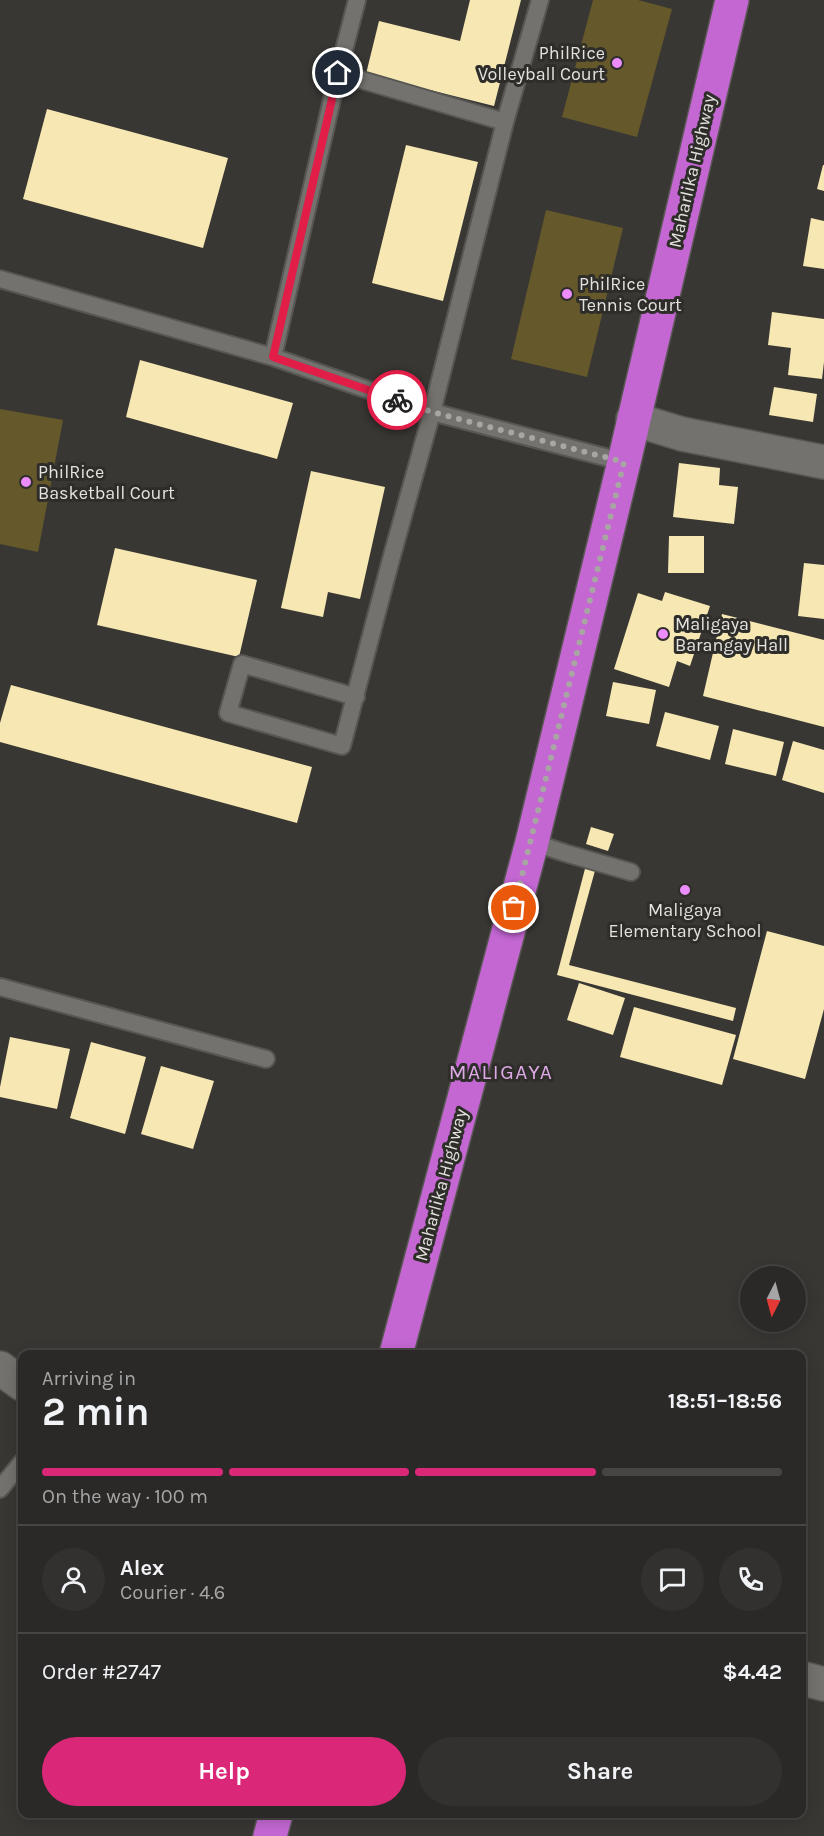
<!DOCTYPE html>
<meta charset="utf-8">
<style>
body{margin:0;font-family:Karla,sans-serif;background:#33312f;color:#f1f3f6;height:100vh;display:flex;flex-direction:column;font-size:22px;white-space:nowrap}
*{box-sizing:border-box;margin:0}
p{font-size:20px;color:#a6a6a7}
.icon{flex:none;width:33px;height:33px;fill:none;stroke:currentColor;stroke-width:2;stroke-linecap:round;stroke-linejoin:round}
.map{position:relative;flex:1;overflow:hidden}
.sheet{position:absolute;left:18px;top:1350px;width:788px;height:468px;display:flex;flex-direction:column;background:#2b2927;border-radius:12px;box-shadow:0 3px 15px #0003,0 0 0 2px #474544}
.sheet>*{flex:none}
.needle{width:39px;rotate:186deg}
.buttons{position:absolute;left:740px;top:1266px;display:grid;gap:12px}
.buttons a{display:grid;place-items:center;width:66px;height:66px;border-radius:50%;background:#2b2927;box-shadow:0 3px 15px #0003,0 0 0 2px #474544;font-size:30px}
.pin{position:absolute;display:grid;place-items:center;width:51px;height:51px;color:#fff;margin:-26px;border:3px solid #fff;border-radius:50%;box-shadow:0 2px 6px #0007}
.courier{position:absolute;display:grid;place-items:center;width:60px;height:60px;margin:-30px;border:4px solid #e11d48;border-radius:50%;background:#fff;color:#222;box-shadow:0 2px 8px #0007}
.overview em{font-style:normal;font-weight:700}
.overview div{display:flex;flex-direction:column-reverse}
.overview{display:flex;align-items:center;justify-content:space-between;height:102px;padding:0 24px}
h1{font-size:39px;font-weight:700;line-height:45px}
.bar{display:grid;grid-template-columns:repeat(4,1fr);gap:9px 6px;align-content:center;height:72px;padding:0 24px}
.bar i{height:8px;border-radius:4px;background:#474544}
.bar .current{background:#db2777}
.bar p{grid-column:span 4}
.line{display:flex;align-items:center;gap:15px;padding:0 24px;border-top:2px solid #474544}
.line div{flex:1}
.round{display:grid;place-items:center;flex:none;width:63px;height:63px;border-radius:32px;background:#33312f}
.action{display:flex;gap:12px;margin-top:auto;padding:12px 24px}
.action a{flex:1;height:69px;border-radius:36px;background:#db2777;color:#fff;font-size:24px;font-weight:700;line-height:69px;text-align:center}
.action a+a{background:#33312f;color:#f1f3f6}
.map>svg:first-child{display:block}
.green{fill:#65582a}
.building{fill:#f7e8b3}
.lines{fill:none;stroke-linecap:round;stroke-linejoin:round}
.lane-casing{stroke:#575652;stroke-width:20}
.street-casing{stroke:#575652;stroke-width:36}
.highway-casing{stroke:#575652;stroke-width:36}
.lane{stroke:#73726e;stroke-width:16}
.street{stroke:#73726e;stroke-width:33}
.highway{stroke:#c467d3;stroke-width:33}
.done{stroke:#a8a6a3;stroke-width:6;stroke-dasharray:0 10.8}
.route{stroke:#e11d48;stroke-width:8}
.poi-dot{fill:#ec8cfb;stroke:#2e2d2a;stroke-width:2}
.labels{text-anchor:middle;stroke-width:6;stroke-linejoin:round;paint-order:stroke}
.poi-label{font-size:18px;fill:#e3e2df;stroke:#2e2d2a;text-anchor:start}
.street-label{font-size:18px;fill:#e3e2df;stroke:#2e2d2a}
.quarter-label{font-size:21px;letter-spacing:1.5px;fill:#deaae6;stroke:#2e2d2a}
</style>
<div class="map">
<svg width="824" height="1836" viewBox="0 0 824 1836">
<rect width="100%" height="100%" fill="#393734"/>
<path class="green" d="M593 0H638L672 9 637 137 562 117Z
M546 210 623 228 587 377 511 359Z
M0 409 63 420 38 552 0 544Z"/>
<path class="building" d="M470 0H521L494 106 366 74 379 21 460 41Z
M47 109 228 158 203 248 23 199Z
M406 145 478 162 443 301 372 283Z
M823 165H824V191L817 189Z
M811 218 824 221V269L803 266Z
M772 312 824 319V362L822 379 788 375 791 348 768 345Z
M140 360 293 403 277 459 126 417Z
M774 387 817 394 813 422 769 415Z
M679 463 720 468 719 485 738 487 734 524 673 517Z
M311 471 385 487 360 599 328 592 323 617 281 608Z
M669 536H704V573H668Z
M115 548 257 580 239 657 97 625Z
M804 563 824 565V619L798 616Z
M665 592 710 606 690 666 677 661 669 687 614 669 638 593 662 601Z
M722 614 824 640V727L703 696Z
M613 682 656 690 649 724 606 716Z
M11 685 312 767 297 823 0 742V723Z
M665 712 719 726 710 760 656 746Z
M733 729 784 742 776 776 725 764Z
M793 741 824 750V793L782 780Z
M591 827 614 834 608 851 586 844Z
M586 865 596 867 569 965 736 1008 733 1021 557 975Z
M767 931 824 946V1009L805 1079 733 1059Z
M579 983 625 998 613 1035 567 1020Z
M634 1007 736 1035 722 1085 620 1057Z
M10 1037 70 1049 57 1109 0 1097V1087Z
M91 1042 146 1057 125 1134 70 1118Z
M161 1066 214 1081 193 1149 141 1134Z"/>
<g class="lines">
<defs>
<path id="lane" d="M338 73 505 122
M0 279 273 357 432 412 505 122 540 0
M273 357 338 73 357 0
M356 697 242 664 228 713 342 746 390 563 432 412 624 462
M532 842 565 853 631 872
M0 987 266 1059
M0 1489 22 1462"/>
<path id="street" d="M633 419 682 434 824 462
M0 1368 22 1384
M801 1678 824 1684"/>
<path id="highway" d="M396 1354 532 842 624 462 732 0
M270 1836 276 1814"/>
</defs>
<use href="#lane" class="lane-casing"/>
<use href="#street" class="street-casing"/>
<use href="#highway" class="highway-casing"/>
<use href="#lane" class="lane"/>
<use href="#street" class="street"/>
<use href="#highway" class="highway"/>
</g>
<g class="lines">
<path class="done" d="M397 400 432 412 624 462 514 908"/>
<path class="route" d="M338 73 273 357 397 400"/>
</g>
<g class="poi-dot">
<circle cx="617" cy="63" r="6"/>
<circle cx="567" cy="294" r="6"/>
<circle cx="26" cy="482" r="6"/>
<circle cx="663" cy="634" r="6"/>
<circle cx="685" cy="890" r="6"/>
</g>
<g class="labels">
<g class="poi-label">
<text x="605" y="59" text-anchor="end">PhilRice<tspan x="605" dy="21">Volleyball Court</tspan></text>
<text x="579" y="290">PhilRice<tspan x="579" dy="21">Tennis Court</tspan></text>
<text x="38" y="478">PhilRice<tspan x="38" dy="21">Basketball Court</tspan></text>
<text x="675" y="630">Maligaya<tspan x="675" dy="21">Barangay Hall</tspan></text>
<text x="685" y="916" text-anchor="middle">Maligaya<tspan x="685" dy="21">Elementary School</tspan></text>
</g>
<g class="street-label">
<text transform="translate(692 171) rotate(-77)" y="6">Maharlika Highway</text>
<text transform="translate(441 1185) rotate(-75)" y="6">Maharlika Highway</text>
</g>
<g class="quarter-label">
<text x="501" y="1079">MALIGAYA</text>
</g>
</g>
</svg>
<div class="buttons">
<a><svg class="needle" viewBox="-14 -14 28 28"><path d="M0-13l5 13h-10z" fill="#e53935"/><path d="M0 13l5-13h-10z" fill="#a6a6a7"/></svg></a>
</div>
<div class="pin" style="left:514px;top:908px;background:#ea580c"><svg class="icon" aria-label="bag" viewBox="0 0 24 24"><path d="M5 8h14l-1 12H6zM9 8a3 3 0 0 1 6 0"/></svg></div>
<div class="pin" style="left:338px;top:73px;background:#1f2937"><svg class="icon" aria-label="home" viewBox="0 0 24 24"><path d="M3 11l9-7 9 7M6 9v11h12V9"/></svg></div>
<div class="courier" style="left:397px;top:400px"><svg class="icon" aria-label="bike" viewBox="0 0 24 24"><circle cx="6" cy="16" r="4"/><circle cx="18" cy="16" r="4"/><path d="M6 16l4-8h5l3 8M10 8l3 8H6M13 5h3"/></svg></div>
<section class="sheet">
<div class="overview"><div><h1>2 min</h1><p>Arriving in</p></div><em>18:51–18:56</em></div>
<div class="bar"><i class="current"></i><i class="current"></i><i class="current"></i><i></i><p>On the way · 100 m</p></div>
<div class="line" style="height:108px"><a class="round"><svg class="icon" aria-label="person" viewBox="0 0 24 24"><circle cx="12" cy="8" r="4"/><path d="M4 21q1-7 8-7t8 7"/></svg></a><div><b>Alex</b><p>Courier · 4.6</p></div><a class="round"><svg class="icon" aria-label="chat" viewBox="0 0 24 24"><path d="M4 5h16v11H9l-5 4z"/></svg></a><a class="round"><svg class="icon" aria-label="phone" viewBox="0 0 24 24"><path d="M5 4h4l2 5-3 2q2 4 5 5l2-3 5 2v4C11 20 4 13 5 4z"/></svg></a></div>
<div class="line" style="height:78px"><div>Order #2747</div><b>$4.42</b></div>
<div class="action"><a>Help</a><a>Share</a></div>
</section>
</div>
